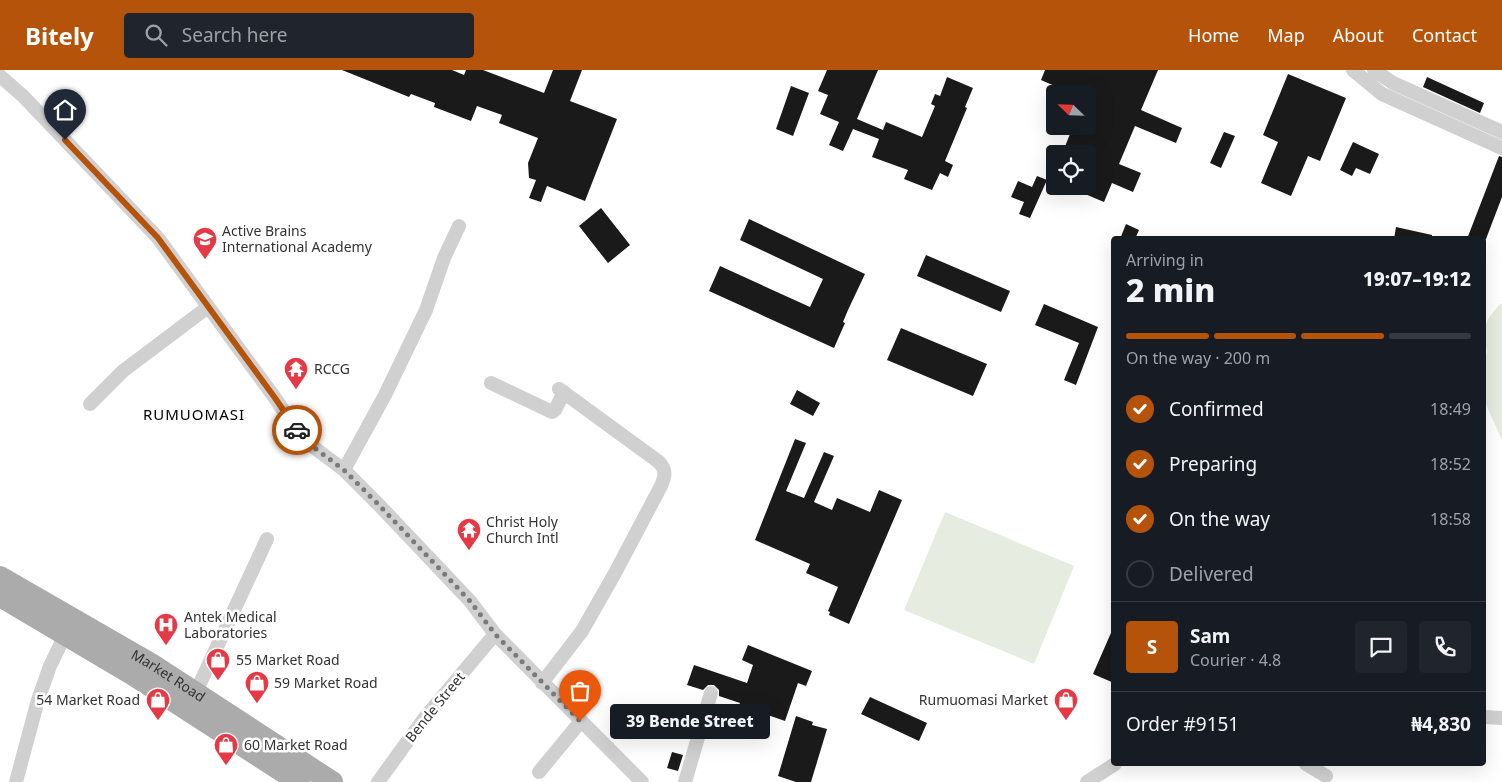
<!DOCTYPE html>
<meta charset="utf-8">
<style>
body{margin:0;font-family:"Noto Sans",sans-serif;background:#20242c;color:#f1f3f6;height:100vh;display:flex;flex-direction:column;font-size:19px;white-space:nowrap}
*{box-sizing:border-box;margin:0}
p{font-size:16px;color:#9ea1a6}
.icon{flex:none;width:28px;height:28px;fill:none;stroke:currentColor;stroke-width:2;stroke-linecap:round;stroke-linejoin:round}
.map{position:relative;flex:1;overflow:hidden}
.sheet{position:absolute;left:1111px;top:166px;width:375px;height:530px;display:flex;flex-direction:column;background:#171b24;border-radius:5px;box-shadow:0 5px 20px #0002}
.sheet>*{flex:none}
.needle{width:32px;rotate:293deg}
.buttons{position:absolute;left:1046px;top:15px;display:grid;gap:10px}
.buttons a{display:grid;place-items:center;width:50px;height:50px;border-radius:5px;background:#171b24;box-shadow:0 5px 20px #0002;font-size:25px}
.pin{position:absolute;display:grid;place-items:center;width:42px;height:42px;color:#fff;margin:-51px -21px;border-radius:50% 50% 50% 0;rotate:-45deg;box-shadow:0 0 5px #0007}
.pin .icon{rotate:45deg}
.courier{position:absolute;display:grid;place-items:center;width:50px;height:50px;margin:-25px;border:4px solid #b45309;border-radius:50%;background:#fff;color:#222;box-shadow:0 1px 6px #0007}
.bubble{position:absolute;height:35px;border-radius:5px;background:#171b24;box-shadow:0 5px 20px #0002;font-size:16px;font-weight:800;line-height:35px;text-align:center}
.head em{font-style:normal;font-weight:800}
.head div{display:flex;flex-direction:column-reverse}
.head{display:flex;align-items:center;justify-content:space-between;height:85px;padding:0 15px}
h1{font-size:32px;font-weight:800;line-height:38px}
.bar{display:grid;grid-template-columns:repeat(4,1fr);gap:8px 5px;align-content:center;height:60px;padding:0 15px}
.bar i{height:6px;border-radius:4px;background:#363941}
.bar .selected{background:#b45309}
.bar p{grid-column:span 4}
.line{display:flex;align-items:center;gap:12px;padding:0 15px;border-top:1px solid #363941}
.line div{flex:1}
.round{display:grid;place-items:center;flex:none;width:52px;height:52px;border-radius:5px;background:#20242c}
ol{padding:0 15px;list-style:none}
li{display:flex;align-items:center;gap:15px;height:55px}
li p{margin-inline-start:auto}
li .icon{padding:5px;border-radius:50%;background:#b45309;color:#fff;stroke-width:4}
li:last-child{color:#9ea1a6}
li i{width:28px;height:28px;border:2px solid #363941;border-radius:50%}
header{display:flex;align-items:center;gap:30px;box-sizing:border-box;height:70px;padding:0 25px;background:#b45309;color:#fff}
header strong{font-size:24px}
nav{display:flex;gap:28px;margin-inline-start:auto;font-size:18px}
.search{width:350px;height:45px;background:#20242c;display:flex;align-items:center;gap:12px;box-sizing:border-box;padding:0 18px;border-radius:5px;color:#9ea1a6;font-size:19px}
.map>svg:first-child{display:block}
.green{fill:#e6ecdf}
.building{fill:#1a1a1a}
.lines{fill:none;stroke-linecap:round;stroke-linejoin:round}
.street{stroke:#d0d0d0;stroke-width:14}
.primary{stroke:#ababab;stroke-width:22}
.done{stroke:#7a7a7a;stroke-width:5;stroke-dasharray:0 9}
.route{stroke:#b45309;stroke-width:6}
.labels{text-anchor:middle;stroke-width:5;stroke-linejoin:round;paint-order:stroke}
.poi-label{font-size:14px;fill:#333;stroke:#fff;text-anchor:start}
.street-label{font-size:14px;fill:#333;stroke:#fff}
.neighbourhood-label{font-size:15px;letter-spacing:1px;fill:#000;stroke:#fff}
</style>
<header>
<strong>Bitely</strong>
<div class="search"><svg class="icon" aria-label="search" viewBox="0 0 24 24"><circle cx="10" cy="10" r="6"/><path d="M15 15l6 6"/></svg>Search here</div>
<nav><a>Home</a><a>Map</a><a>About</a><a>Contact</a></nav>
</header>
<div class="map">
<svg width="1502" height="712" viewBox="0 0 1502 712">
<rect width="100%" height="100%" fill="#fff"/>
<path class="green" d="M1502 233V370L1484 330V291L1487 282 1484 261 1488 249 1498 236Z
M945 442 1074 496 1034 594 904 540Z"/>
<path class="building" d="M342 0H452L464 5 466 0H483L544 23 553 0H582L570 31 617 49 585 131 547 116 541 132 529 128 536 110 529 108 528 93 538 68 499 53 502 45 477 36 471 51 434 37 435 33 411 24 409 27Z
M827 0H878L857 49 883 60 886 52 922 67 935 36 931 34 935 24 940 26 947 7 973 18 965 37 967 38 945 91 953 95 948 107 940 103 932 120 904 109 908 100 872 87 879 69 853 59 843 81 829 75 839 52 820 44 828 25 818 21Z
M1045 0H1158L1141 40 1182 58 1176 73 1135 56 1119 94 1141 103 1133 122 1112 113 1104 132 1066 116H1088V84H1062L1070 64 1052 56H1088V24H1065L1066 21 1041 10Z
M1288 4 1346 28 1320 91 1308 86 1291 126 1261 113 1278 72 1263 65Z
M1427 7 1484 33 1480 43 1423 17Z
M791 16 809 23 793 66 776 59Z
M1224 62 1235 66 1221 98 1210 93Z
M1353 72 1379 84 1370 104 1356 98 1352 106 1340 100Z
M1499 86 1502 87V127L1486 169H1467Z
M1037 106 1047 110 1030 148 1019 144 1024 132 1011 127 1018 111 1032 117Z
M601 138 630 175 608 193 579 156Z
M749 149 865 204 848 240 843 252 845 253 834 278 709 221 720 196 810 237 823 209 740 170Z
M1126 154 1139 160 1135 169H1120Z
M1396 157 1432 165V169H1394Z
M926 185 1010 221 1001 242 917 206Z
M1044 234 1098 257 1076 315 1064 310 1079 273 1035 255Z
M901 258 987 294 973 326 887 290Z
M797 320 820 333 813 346 790 334Z
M795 369 806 373 786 421 804 428 824 382 834 386 814 432 832 440 837 428 870 442 879 420 902 430 849 554 829 545 830 542 828 541 838 517 806 503 810 494 755 470Z
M1114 556V613L1093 604Z
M748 575 812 601 806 616 798 613 785 651 739 635 740 633 719 626V620L714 615H708L703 620 687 615 694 595 747 613 753 595 742 590Z
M870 627 927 653 919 671 861 644Z
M796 646 813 652 812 655 827 659 811 712H796L778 706Z
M672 682 683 685 678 701 667 698Z"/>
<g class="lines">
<path class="street" d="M1353 0 1382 24 1502 78
M1374 0 1393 13 1502 62
M0 6 23 26 158 168 275 328 296 359 308 373 344 400 378 434 470 531 495 564 642 712
M491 313 552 342 555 340 564 322
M90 334 123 301 208 237
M344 400 385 325 426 240 444 188 459 156
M542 613 582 561 615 503 661 416C665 406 667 401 659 392L559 319
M196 622 267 469
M1484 647 1502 648
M1306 694 1326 706
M539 702 581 651
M16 712 38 630 50 596 68 559
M378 712 423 650 495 564
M685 712 711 623
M1087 712 1115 694"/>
<g class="primary">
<path id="s1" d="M0 507 151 594 332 712"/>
<path d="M0 526 132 604 299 712"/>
</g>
</g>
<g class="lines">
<path class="done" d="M297 360 308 373 344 400 378 434 470 531 495 564 580 651"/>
<path class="route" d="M65 70 158 168 275 328 297 360"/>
</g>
<defs>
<symbol id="school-pin" viewBox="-11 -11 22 30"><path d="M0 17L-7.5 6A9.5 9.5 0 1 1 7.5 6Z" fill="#e63946" stroke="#fff"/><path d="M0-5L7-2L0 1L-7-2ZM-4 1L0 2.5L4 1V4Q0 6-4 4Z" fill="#fff"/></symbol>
<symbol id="temple-pin" viewBox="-11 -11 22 30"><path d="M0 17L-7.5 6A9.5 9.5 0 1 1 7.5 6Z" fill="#e63946" stroke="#fff"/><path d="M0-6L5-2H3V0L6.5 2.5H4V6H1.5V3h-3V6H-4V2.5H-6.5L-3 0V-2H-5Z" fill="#fff"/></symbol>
<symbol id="hospital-pin" viewBox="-11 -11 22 30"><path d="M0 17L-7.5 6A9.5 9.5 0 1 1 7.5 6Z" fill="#e63946" stroke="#fff"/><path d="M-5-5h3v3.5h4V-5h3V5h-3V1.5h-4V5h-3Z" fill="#fff"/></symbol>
<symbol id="shop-pin" viewBox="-11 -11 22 30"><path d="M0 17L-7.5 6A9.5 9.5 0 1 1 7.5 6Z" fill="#e63946" stroke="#fff"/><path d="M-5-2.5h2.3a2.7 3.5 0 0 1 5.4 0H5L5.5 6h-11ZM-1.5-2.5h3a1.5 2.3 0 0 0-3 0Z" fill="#fff"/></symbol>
</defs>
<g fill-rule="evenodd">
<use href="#school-pin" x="191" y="155" width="28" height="38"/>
<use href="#temple-pin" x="282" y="285" width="28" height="38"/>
<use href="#temple-pin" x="455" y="446" width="28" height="38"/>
<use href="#hospital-pin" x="152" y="541" width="28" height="38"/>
<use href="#shop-pin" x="204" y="576" width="28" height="38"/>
<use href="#shop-pin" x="243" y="599" width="28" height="38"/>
<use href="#shop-pin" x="144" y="616" width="28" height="38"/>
<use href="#shop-pin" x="1052" y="616" width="28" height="38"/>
<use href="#shop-pin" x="212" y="661" width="28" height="38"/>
</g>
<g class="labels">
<g class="poi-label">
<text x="222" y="166">Active Brains<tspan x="222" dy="16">International Academy</tspan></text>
<text x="314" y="304">RCCG</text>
<text x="486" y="457">Christ Holy<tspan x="486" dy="16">Church Intl</tspan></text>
<text x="184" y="552">Antek Medical<tspan x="184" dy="16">Laboratories</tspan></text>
<text x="236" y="595">55 Market Road</text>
<text x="274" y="618">59 Market Road</text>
<text x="140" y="635" text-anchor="end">54 Market Road</text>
<text x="1048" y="635" text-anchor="end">Rumuomasi Market</text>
<text x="244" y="680">60 Market Road</text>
</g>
<g class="street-label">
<text dy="5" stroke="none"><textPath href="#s1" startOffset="195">Market Road</textPath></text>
<text transform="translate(435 637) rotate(-51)" y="5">Bende Street</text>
</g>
<g class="neighbourhood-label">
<text x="194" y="350">RUMUOMASI</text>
</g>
</g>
</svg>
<div class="buttons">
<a><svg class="needle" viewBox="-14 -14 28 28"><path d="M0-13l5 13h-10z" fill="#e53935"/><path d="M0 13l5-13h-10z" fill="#9ea1a6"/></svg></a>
<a><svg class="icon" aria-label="locate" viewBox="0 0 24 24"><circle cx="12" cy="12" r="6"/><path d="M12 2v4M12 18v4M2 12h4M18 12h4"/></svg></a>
</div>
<div class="pin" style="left:580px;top:651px;background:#ea580c"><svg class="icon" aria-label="bag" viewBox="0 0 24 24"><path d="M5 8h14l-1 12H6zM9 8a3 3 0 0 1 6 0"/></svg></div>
<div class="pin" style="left:65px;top:70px;background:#1f2937"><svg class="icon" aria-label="home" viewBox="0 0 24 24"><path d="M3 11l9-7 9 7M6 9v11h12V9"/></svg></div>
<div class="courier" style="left:297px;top:360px"><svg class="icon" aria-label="car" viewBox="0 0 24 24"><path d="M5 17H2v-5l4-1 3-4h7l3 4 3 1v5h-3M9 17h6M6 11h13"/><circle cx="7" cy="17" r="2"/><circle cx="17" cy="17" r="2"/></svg></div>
<div class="bubble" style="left:610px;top:634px;width:160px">39 Bende Street</div>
<section class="sheet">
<div class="head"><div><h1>2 min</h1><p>Arriving in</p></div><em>19:07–19:12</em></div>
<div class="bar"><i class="selected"></i><i class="selected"></i><i class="selected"></i><i></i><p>On the way · 200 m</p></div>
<ol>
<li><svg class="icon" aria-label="check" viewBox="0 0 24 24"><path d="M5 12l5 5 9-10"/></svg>Confirmed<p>18:49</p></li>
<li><svg class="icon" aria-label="check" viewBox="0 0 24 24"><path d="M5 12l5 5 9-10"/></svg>Preparing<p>18:52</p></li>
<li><svg class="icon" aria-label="check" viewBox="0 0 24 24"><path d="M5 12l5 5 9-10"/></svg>On the way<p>18:58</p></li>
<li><i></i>Delivered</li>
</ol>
<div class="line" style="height:90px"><b class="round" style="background:#b45309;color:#fff">S</b><div><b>Sam</b><p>Courier · 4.8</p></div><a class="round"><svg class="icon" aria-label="chat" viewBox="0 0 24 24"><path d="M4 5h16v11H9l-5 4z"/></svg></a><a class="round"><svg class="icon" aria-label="phone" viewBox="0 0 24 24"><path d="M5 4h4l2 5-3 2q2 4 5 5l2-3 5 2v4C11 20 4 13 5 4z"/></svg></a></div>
<div class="line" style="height:65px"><div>Order #9151</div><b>₦4,830</b></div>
</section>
</div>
